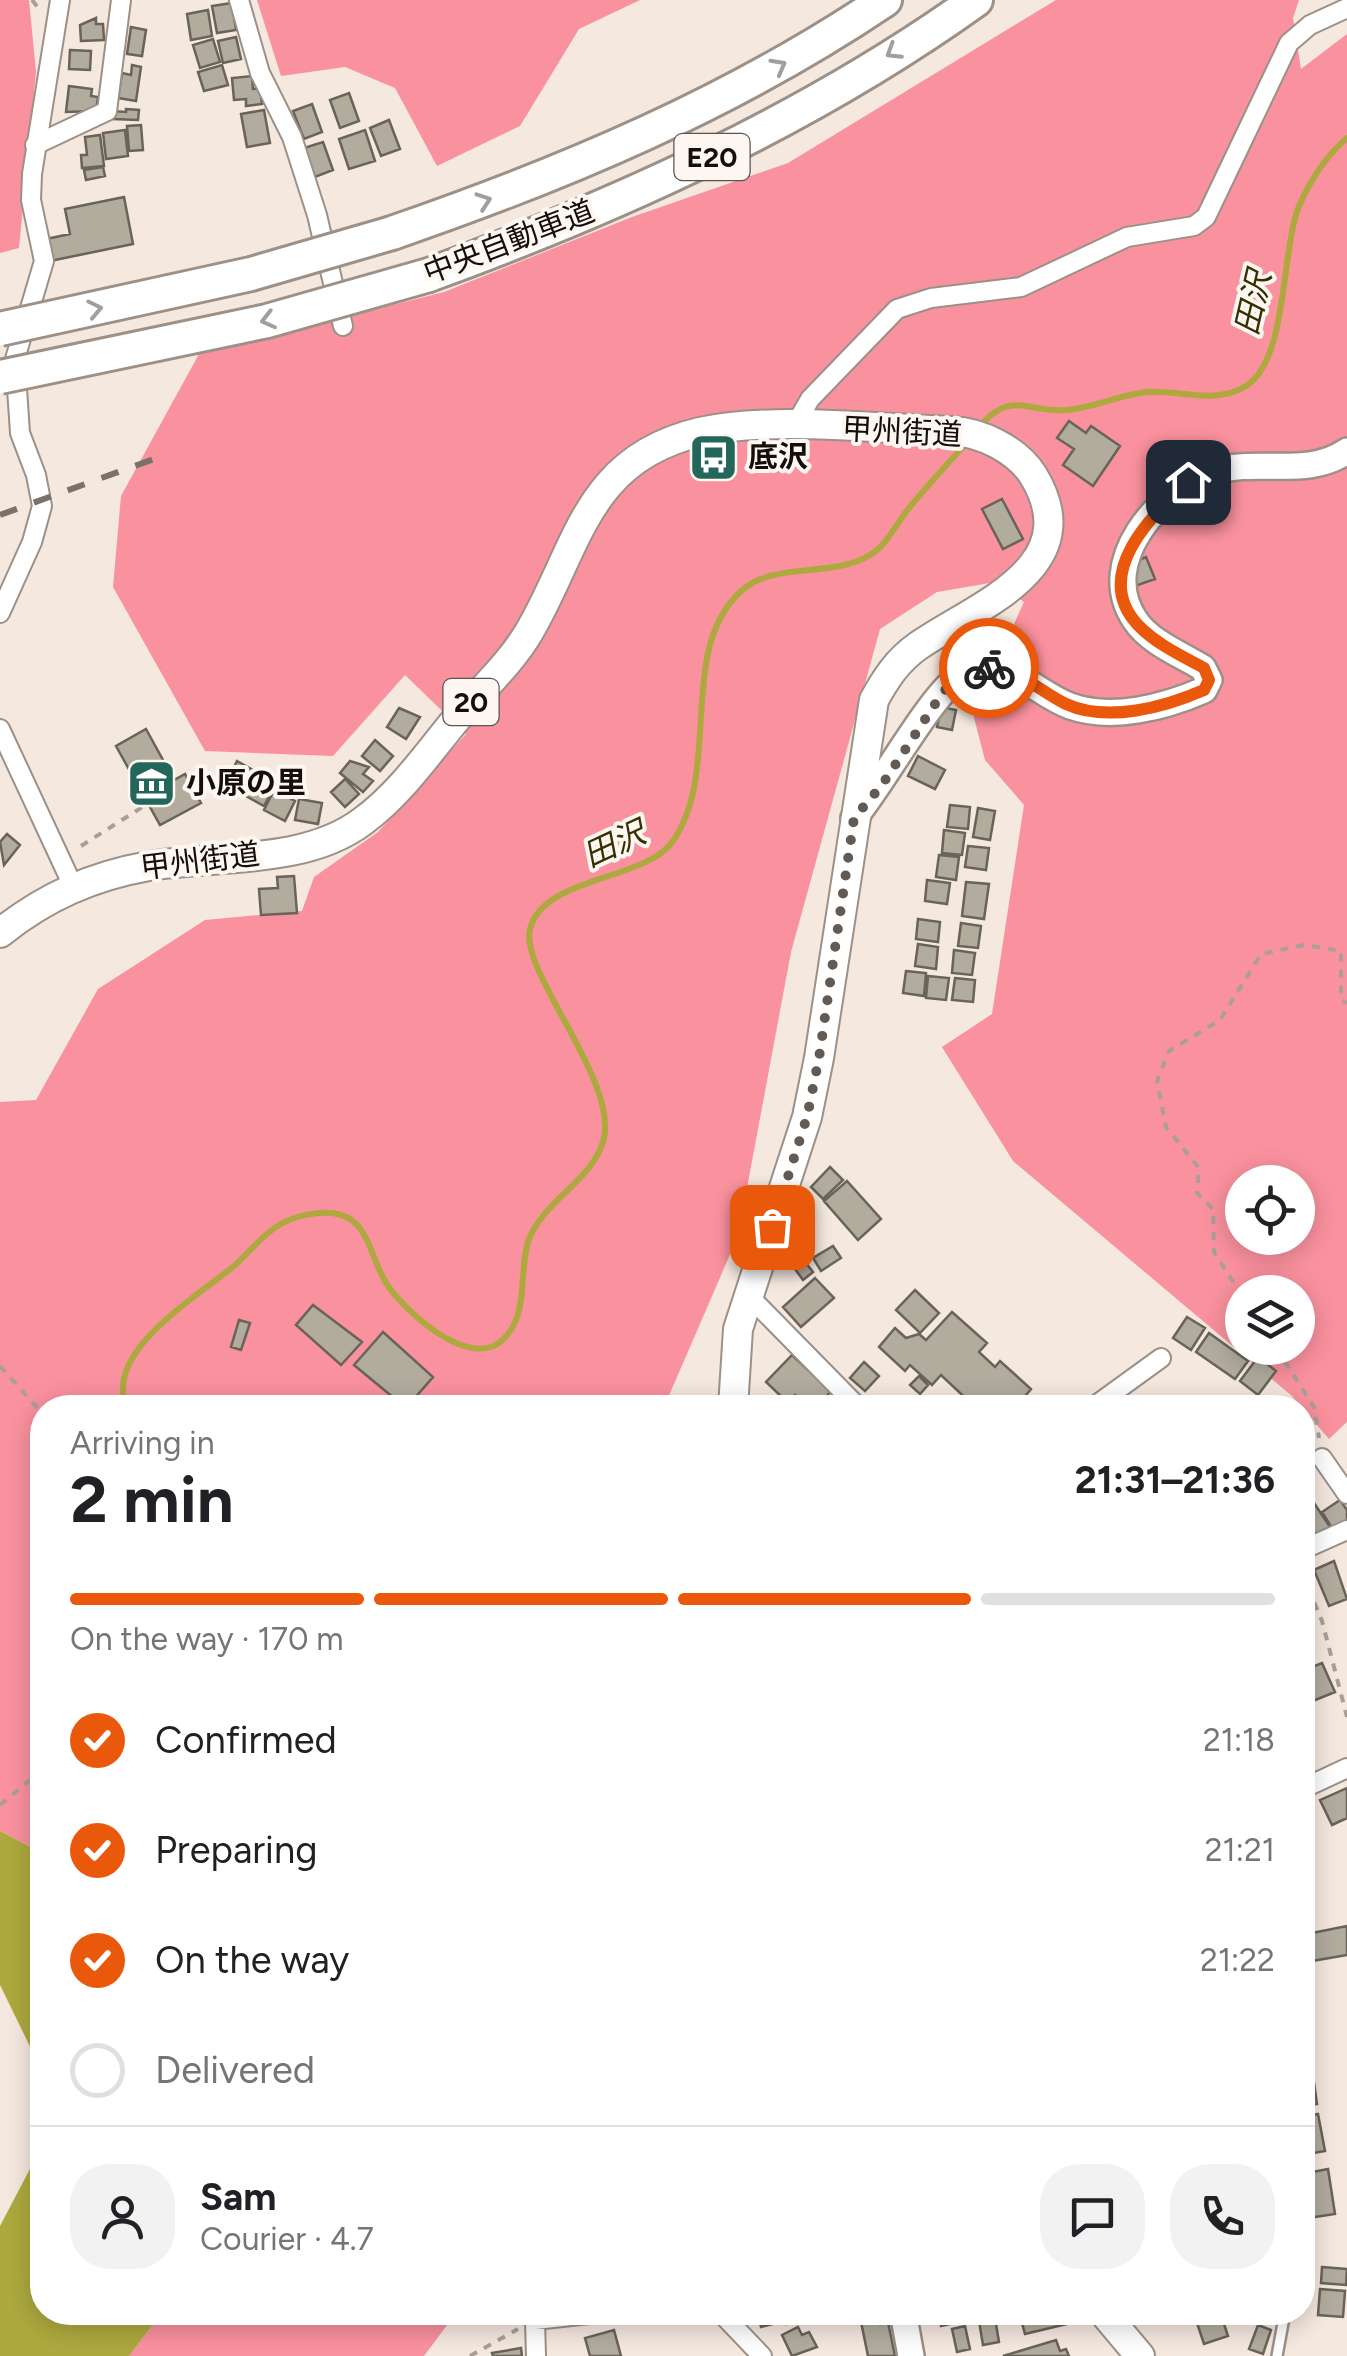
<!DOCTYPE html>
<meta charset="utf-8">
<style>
body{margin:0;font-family:Figtree,"Noto Sans JP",sans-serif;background:#f2f2f2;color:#202124;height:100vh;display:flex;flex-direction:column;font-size:38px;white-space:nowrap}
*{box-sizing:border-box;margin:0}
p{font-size:32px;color:#757577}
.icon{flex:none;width:55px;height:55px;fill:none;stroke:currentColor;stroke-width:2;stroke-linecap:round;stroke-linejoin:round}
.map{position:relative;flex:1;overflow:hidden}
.side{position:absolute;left:30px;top:1395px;width:1285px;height:930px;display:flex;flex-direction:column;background:#fff;border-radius:40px;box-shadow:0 5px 25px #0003}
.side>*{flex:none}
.controls{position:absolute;left:1225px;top:1165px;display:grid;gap:20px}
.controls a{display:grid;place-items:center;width:90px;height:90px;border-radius:50%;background:#fff;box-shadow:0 5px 25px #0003;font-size:50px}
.pin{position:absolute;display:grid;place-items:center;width:85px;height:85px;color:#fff;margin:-42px;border-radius:20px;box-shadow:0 5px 15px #0006}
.courier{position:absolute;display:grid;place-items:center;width:100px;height:100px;margin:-50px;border:8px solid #ea580c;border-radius:50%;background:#fff;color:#222;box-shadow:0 2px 12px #0007}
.summary em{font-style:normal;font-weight:700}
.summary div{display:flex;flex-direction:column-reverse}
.summary{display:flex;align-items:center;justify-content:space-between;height:170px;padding:0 40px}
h1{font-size:65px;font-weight:700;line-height:75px}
.bar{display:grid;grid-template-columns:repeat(4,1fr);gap:15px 10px;align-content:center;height:120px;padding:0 40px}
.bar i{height:12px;border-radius:8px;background:#e0e0e0}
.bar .current{background:#ea580c}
.bar p{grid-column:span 4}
.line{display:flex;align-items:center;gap:25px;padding:0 40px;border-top:2px solid #e0e0e0}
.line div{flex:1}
.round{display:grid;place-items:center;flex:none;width:105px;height:105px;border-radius:40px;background:#f2f2f2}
ol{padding:0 40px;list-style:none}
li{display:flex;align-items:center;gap:30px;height:110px}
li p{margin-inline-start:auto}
li .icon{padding:10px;border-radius:50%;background:#ea580c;color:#fff;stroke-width:4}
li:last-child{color:#757577}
li i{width:55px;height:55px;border:5px solid #e0e0e0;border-radius:50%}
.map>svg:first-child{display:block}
.forest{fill:#fa919e;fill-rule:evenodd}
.water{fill:#ada93f}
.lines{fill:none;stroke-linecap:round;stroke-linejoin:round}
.stream{stroke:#ada93f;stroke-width:6}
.building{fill:#b2ac9f;stroke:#696358;stroke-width:2.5}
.service-casing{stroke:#9c9087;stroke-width:14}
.minor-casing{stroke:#9c9087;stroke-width:22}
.secondary-casing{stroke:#9c9087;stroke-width:30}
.trunk-casing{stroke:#9c9087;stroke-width:32}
.motorway-casing{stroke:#9c9087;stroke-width:38}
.path{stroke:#a99f98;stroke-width:4;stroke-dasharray:8 8;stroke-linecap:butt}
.service{stroke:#fff;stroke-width:9}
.minor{stroke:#fff;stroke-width:18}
.secondary{stroke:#fff;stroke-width:25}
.trunk{stroke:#fff;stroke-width:28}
.motorway{stroke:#fff;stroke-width:32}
.rail{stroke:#7a716b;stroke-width:6;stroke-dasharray:18 18;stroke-linecap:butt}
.motorway-bridge-casing{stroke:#9c9087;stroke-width:38;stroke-linecap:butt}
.motorway-bridge{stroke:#fff;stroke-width:32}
.oneway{stroke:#a19f9d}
.done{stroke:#625b55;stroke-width:10;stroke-dasharray:0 18}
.route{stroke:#ea580c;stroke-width:12}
.labels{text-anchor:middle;stroke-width:8;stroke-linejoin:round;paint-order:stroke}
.shield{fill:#fef6f1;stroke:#5a5450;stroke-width:2.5}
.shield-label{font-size:28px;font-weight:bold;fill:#130f0b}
.street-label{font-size:30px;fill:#130f0b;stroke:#fef6f1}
.poi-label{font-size:30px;font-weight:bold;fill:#130f0b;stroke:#fef6f1;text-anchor:start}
.water-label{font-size:32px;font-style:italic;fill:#333102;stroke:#fef6f1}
</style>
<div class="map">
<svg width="1347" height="2356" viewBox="0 0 1347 2356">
<rect width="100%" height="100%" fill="#f5e8df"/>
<path class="forest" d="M0 0H29L36 72 19 248 0 253Z
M257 0H640L579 29 520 126 437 166 395 88 345 67 281 76Z
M1056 0H1299L1293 18 1301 69 1347 34V1422L1329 1439 1292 1396 1013 1161 942 1047 992 1014 1024 805 985 760 973 714 1024 602 996 582 937 592 880 629 791 952 738 1236 664 1407 42 1408V1853L0 1831V1102L36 1100 98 989 205 920 302 911 314 877 378 832 466 734 405 675 333 756 205 751 113 587 121 496 199 354 444 292 632 217 788 163ZM1242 1182H1298V1238H1242ZM1242 1292H1298V1348H1242Z
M162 2313H456L424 2356H129Z"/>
<path class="water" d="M0 1831 42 1853V2312L162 2313 129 2356H0V2226L32 2165 41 2069 0 1985Z"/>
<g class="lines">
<path class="stream" d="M977 429C1013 388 1024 413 1066 410 1094 408 1121 394 1148 392 1181 390 1216 405 1246 386 1288 360 1281 250 1299 206 1310 181 1327 155 1347 138
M127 1408C102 1352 197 1297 234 1266 248 1254 262 1235 279 1225 294 1216 320 1210 338 1214 370 1221 370 1260 388 1286 408 1314 476 1377 508 1334 528 1309 519 1271 528 1242 543 1199 594 1181 604 1138 617 1078 519 971 530 929 543 876 646 881 673 841 722 770 677 653 739 593 772 560 831 579 870 555 886 546 897 523 909 508 927 486 947 465 966 443"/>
</g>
<path class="building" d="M232 3 236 30 217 33 212 6Z
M208 10 212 36 191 40 187 14Z
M96 18V24H103L104 40 81 41 80 25Z
M131 27 146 30 142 56 127 54Z
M236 37 241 59 223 63 218 41Z
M213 39 220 62 200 68 193 45Z
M70 50 91 51 90 70 69 69Z
M132 65 141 67 136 101 118 98 122 73 131 75Z
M222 65 228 85 204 91 198 72Z
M252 76 253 89 260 88 262 104 246 106V99L234 100 232 78Z
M69 86 92 89 91 96 98 97 96 111 66 112Z
M349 93 359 121 340 128 330 100Z
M312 104 322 132 304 139 293 111Z
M126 109 139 110 138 120 113 119V111L126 112Z
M264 110 270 143 247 147 241 114Z
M389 120 400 149 381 156 370 128Z
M141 125 143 150 129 151 127 126Z
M125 130 128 156 106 159 103 133Z
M365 130 375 161 349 169 339 139Z
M100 135 104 166 82 168 81 155H87L85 137Z
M323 142 333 170 315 177 304 148Z
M103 167 105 176 86 180 84 170Z
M124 197 133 244 50 261 46 239 70 234 65 209Z
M1069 421 1086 433 1091 426 1120 446 1093 486 1063 465 1074 449 1057 438Z
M1002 499 1023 539 1003 549 982 509Z
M1146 557 1155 579 1135 586 1126 565Z
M941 707 956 710 952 730 937 727Z
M399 708 420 717 406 739 387 727Z
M146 729 174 780 185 774 201 803 160 825 116 746Z
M375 740 393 756 380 771 362 756Z
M918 756 945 770 935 789 908 776Z
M237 761 253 770 247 782 231 773Z
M350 761 369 767 363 774 373 781 363 792 340 773Z
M254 776 274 787 264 806 244 795Z
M345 779 359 794 345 807 331 792Z
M274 790 295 801 285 821 264 810Z
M299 799 322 803 318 824 295 820Z
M950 805 970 807 968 829 947 827Z
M978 808 995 811 990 840 973 837Z
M944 830 965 833 962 855 942 853Z
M7 834 20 845 4 865 0 842Z
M968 846 989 848 986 870 965 867Z
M939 855 959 857 956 880 936 877Z
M294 876 297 913 261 915 259 889 278 888 277 877Z
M927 880 950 883 947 904 925 901Z
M966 882 989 884 984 919 962 916Z
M918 919 940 922 938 942 916 939Z
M961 923 981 926 978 948 958 946Z
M918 944 938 947 936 969 915 966Z
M954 950 975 953 972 975 952 973Z
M906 971 926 973 924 996 903 993Z
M928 976 949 978 946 1000 926 998Z
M955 978 975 980 973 1002 952 1000Z
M830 1167 843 1180 823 1199 811 1187Z
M847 1181 881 1219 858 1240 824 1201Z
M833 1246 841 1258 821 1271 813 1258Z
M805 1262 813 1272 803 1280 795 1269Z
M815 1278 834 1298 801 1327 783 1307Z
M915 1290 939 1313 920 1333 896 1310Z
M313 1305 362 1342 341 1365 296 1325Z
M952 1312 987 1343 979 1352 995 1367 1000 1361 1031 1389 1026 1395 1033 1401 1026 1408H976L941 1375 932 1385 910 1365 905 1371 879 1347 895 1328 906 1338 919 1334 926 1340Z
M1187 1317 1205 1328 1191 1350 1173 1338Z
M239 1320 250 1323 241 1350 231 1347Z
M383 1332 433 1377 406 1408 354 1365Z
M1209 1333 1248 1361 1235 1379 1196 1352Z
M792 1355 831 1391 816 1408H809L795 1395 788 1403 766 1382Z
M1258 1357 1276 1371 1258 1395 1240 1381Z
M864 1362 879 1376 865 1391 850 1378Z
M919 1376 928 1385 920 1394 910 1385Z
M1308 1494 1332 1530 1313 1542 1302 1526V1497Z
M1340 1500 1347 1510V1525L1335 1533 1322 1512Z
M1334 1561 1347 1599 1329 1606 1314 1570Z
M1302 1596 1313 1624 1302 1628Z
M1322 1663 1335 1692 1308 1703 1302 1671Z
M1347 1788V1818L1332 1825 1320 1800Z
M1347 1926V1955L1312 1961 1307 1934Z
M1311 2061 1317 2104 1302 2106V2063Z
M1318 2114 1325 2151 1302 2155V2117Z
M1328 2169 1335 2214 1308 2218 1302 2174Z
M1322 2267 1347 2269 1346 2285 1321 2283Z
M1320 2289 1345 2291 1343 2317 1318 2315Z
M758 2312H778L780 2322 761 2327Z
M783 2312H807L808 2320 786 2324Z
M859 2312H878L880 2324 888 2322 895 2356H868Z
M938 2312H966L968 2320 941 2326Z
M1019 2312 1073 2313 1075 2322 1025 2334Z
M1220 2312 1228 2336 1204 2344 1194 2314Z
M995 2318 999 2342 983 2345 979 2321Z
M1258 2325 1271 2330 1263 2354 1249 2349Z
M965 2326 970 2349 957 2352 952 2329Z
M798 2327 802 2335 809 2332 817 2347 792 2356 782 2335Z
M614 2330 621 2356H590L585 2338Z
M1056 2340 1060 2351 1066 2349 1069 2356H1003Z
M521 2348 522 2356H493L492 2353Z"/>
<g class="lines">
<defs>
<path id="service" d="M1302 1832V1920
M1277 2356 1285 2312"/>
<path id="minor" d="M239 0 260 73 292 137 317 215 343 326
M35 145 107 111 121 0
M794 427 810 399 897 309 931 298 1021 287 1127 237 1194 226 1206 217 1289 43 1310 25 1347 8
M0 613 32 542 42 506 36 475 20 433 15 359 44 261 31 200 32 174 60 0
M0 729 73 886
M748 1295 859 1408
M1092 1408 1161 1358
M1322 1458 1347 1494
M1302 1550 1347 1530
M1302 1789 1347 1768
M720 2312 762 2356
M536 2356 535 2320 608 2312"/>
<path id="secondary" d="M854 818C882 785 930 696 959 677 1002 649 1032 692 1070 706 1112 721 1165 707 1204 690L1209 680 1203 668C1182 655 1149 642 1135 620 1096 562 1159 491 1213 472 1258 457 1306 479 1347 451
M903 2312 911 2356"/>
<path id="trunk" d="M0 933C45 897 92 876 149 866 217 855 305 865 363 821 401 793 428 753 458 717 482 689 510 664 529 632 579 547 585 459 700 432 771 416 878 429 952 431 981 432 1017 450 1033 475 1090 568 975 606 918 646 898 660 886 678 874 700L819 1058 807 1117 738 1329 733 1408
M1103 2312 1140 2356"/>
<path id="motorway" d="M392 233C566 173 732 103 885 0
M429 275C620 205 810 119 976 0"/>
</defs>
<use href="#service" class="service-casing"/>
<use href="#minor" class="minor-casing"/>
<use href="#secondary" class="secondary-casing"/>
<use href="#trunk" class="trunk-casing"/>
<use href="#motorway" class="motorway-casing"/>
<path class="path" d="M32 0 40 10
M81 846 144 806
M1242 1296 1214 1252 1213 1209 1197 1193 1199 1168 1166 1127 1157 1081 1169 1051 1220 1020 1261 954 1304 945 1341 951V1000L1347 1003
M1276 1348 1314 1407 1319 1438
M0 1366 42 1413
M1302 1573 1322 1621 1347 1717
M0 1805 29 1781 42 1794
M470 2356 518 2329"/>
<use href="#service" class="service"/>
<use href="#minor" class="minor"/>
<use href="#secondary" class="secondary"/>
<use href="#trunk" class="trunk"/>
<use href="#motorway" class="motorway"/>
<path class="rail" d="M0 515 162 456"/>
<defs>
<path id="motorway-bridge" d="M0 329 251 274 392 233
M0 377 267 321 429 275"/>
</defs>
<use href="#motorway-bridge" class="motorway-bridge-casing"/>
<use href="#motorway-bridge" class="motorway-bridge"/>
</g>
<defs><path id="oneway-chevron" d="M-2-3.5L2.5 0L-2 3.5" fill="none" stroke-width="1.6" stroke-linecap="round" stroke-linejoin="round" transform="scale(2.5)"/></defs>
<g class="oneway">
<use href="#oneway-chevron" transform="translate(893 52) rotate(148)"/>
<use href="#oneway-chevron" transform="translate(779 66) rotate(-29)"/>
<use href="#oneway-chevron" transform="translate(484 201) rotate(-19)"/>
<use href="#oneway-chevron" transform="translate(95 309) rotate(-12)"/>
<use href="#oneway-chevron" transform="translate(268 320) rotate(166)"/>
</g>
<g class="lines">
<path class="done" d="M772 1227 807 1117 819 1058 854 818 882 785 943 692 960 676 989 668"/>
<path class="route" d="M989 668C1020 669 1039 691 1066 704 1108 723 1165 707 1204 690L1209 680 1204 668C1182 656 1156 644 1138 625 1091 575 1151 515 1188 482"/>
</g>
<defs>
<symbol id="bus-square" viewBox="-11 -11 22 22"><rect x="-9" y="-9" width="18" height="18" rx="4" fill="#22675a" stroke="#fef6f1"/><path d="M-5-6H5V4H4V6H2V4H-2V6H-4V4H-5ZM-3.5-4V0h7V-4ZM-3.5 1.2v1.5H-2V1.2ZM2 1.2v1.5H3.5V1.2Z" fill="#fff"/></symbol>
<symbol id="museum-square" viewBox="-11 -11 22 22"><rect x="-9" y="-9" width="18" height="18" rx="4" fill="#22675a" stroke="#fef6f1"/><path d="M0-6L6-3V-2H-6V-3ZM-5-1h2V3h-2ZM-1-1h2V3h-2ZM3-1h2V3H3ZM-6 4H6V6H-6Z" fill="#fff"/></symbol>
</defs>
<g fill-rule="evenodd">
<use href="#bus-square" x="686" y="430" width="55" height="55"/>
<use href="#museum-square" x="124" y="756" width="55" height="55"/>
</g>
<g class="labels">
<g class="shield">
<rect x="674.5" y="134" width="75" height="46" rx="8"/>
<rect x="443.5" y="679" width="55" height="46" rx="8"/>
</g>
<g class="shield-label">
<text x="712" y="167">E20</text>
<text x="471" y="712">20</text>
</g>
<g class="street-label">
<text transform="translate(509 242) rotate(-21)" y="10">中央自動車道</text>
<text transform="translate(902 432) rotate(3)" y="10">甲州街道</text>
<text transform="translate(200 861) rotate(-7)" y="10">甲州街道</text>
</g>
<g class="poi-label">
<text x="748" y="467">底沢</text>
<text x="186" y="793">小原の里</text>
</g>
<g class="water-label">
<text transform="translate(1253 303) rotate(-77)" y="11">田沢</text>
<text transform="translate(614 844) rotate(-25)" y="11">田沢</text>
</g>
</g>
</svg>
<div class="controls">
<a><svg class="icon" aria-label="locate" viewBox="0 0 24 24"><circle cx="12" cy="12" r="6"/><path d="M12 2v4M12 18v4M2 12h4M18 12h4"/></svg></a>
<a><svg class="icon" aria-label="layers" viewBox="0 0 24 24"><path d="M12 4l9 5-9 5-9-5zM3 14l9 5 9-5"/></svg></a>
</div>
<div class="pin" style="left:772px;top:1227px;background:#ea580c"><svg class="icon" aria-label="bag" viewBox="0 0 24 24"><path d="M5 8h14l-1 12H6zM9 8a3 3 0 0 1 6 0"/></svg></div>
<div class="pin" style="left:1188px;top:482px;background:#1f2937"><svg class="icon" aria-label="home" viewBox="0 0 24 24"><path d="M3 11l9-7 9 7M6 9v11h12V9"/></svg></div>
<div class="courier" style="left:989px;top:668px"><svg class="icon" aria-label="bike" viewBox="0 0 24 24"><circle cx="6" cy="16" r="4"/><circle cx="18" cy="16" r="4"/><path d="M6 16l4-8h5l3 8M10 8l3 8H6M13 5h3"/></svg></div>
<section class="side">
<div class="summary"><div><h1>2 min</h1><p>Arriving in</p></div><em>21:31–21:36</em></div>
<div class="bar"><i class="current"></i><i class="current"></i><i class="current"></i><i></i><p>On the way · 170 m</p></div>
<ol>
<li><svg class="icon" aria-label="check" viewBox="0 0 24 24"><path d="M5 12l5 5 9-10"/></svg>Confirmed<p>21:18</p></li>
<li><svg class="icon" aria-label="check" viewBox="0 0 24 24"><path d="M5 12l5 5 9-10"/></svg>Preparing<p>21:21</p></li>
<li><svg class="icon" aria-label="check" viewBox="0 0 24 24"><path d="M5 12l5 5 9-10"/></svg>On the way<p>21:22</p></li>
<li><i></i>Delivered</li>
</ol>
<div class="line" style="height:180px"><a class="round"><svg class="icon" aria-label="person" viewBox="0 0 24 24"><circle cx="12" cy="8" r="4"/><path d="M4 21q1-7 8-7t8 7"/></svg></a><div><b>Sam</b><p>Courier · 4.7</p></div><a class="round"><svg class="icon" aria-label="chat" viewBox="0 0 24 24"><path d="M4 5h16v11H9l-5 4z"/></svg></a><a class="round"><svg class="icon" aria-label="phone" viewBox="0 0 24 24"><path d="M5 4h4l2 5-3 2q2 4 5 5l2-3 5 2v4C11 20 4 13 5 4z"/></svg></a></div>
</section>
</div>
